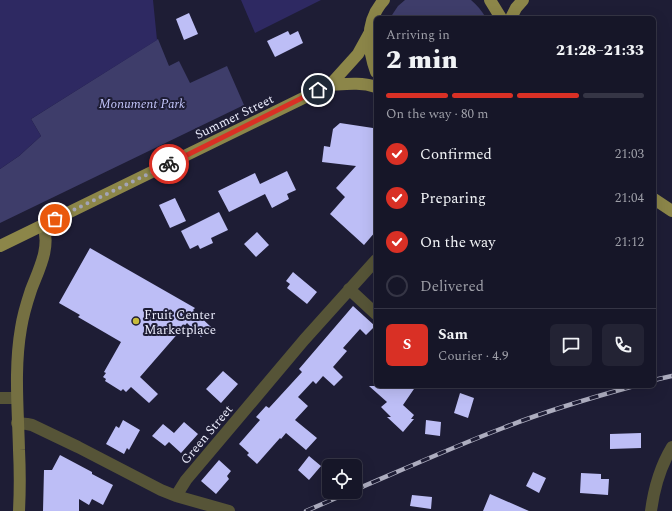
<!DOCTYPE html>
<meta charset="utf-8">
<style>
body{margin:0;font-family:Spectral,serif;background:#232334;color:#f1f3f6;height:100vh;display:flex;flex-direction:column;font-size:15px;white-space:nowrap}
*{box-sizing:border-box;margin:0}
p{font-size:13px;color:#9e9fa8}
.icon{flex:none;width:22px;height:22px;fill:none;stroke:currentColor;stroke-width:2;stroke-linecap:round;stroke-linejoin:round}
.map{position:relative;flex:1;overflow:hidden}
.drawer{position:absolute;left:374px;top:16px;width:282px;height:372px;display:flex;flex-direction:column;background:#161628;border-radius:6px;box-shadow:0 4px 16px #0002,0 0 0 1px #353545}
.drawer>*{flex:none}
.fabs{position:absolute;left:322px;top:459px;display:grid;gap:8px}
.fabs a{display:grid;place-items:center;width:40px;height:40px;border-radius:6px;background:#161628;box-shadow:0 4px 16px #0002,0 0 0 1px #353545;font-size:20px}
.pin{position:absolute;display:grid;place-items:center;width:34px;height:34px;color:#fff;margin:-17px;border:2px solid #fff;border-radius:50%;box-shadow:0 1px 4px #0007}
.courier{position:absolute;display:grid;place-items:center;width:40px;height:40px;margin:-20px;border:3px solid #d93025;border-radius:50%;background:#fff;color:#222;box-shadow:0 1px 5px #0007}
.headline em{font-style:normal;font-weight:800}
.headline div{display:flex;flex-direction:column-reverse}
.headline{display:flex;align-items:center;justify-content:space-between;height:68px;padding:0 12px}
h1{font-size:26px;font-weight:800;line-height:30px}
.bar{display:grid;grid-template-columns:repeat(4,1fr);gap:6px 4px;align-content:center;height:48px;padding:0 12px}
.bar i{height:5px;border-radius:3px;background:#353545}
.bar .on{background:#d93025}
.bar p{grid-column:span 4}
.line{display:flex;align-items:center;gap:10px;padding:0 12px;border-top:1px solid #353545}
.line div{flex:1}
.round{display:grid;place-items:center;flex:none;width:42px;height:42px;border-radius:6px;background:#232334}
ol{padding:0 12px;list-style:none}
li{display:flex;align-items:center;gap:12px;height:44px}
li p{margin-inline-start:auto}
li .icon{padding:4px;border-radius:50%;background:#d93025;color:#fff;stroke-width:4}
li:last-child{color:#9e9fa8}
li i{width:22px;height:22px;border:2px solid #353545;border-radius:50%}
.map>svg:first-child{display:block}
.green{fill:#3e3d6a}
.water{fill:#2e2962}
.building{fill:#bdbef6}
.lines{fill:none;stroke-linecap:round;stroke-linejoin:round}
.minor{stroke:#565437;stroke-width:12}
.secondary{stroke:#757042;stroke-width:12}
.primary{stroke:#8c8649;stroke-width:12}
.rail-casing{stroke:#adadbf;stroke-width:4.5}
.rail{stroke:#1e1d35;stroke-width:3;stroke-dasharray:9;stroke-linecap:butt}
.done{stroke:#a3a4b6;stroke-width:4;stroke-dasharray:0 7.2}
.route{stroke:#d93025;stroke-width:5}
.poi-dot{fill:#c7bb3b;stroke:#1e1d35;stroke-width:1.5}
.labels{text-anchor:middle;stroke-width:4;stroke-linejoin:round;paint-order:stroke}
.park-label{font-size:13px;font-style:italic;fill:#c2c4fa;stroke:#1e1d35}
.street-label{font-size:13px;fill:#ebecfc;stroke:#1e1d35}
.poi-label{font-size:13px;fill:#ebecfc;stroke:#1e1d35;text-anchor:start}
</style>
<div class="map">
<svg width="672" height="511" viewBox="0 0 672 511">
<rect width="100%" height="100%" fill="#1e1d35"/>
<path class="green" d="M405 0H471C477 5 482 11 486 18H390L398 6Z
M158 39 169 66 179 61 190 83 227 66 244 105 0 223V169L19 156 41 136 31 119Z"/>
<path class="water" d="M0 0H153L157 40 31 119 41 136 19 156 0 169Z
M241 0H321L255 33Z"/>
<path class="building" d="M189 13 198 34 184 40 176 19Z
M288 31 290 35 298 31 303 43 275 57 267 41Z
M340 123 373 128 376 131V231L364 245 330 214 345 197 336 188 356 166 322 162 324 146 330 147 333 129Z
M287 171 296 190 287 194 289 199 272 208 265 194 229 212 218 191 255 173 260 184Z
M175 198 186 221 170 228 159 205Z
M219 212 228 230 211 238 213 243 200 249 198 245 190 249 181 231Z
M257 232 269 245 256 257 244 244Z
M90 248 195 308 193 310 211 327 201 337 187 323 140 377 158 394 149 403 131 387 126 392 123 389 121 391 105 381 106 379 103 377 106 373 104 372 121 342 78 317 80 315 59 303Z
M293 272 317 292 307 304 287 288 290 284 286 281Z
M353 306 375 326 366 335 360 329 343 348 347 351 333 367 343 377 334 386 323 376 316 384 313 381 298 397 308 406 295 420 317 438 306 450 286 433 281 439 280 438 257 464 247 455 249 453 239 444 260 420 256 417 266 406 269 408 302 372 299 369Z
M223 371 238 384 221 403 206 389Z
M369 386H416L403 405 414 415 411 419H414L403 432 387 417H391L381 407 387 402Z
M460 393 474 398 468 418 454 413Z
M123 420 140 430 129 450 127 448 124 454 106 444 116 426 119 428Z
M426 420 441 422 440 436 425 434Z
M184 422 198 434 181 453 169 442 165 446 152 436 163 424 174 433Z
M641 433V448L610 449V434Z
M60 455 92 472V474L113 485 103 505 92 499 89 505 79 499V511H43L44 470H52Z
M309 456 321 466 309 480 298 470Z
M219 460 231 471 227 476 229 479 216 494 201 481Z
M533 472 546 478 539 493 526 486Z
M581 473 601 474V479H609L608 495 580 493Z
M490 494 529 511H483Z
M412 495 432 497 431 509 410 506Z"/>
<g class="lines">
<path class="minor" d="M349 289 376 314
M0 398H17
M17 423 27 424 32 425 78 447 161 490 176 496 229 511
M176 496 186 480 304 340 376 260
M651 511C654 488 660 467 672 447"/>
<path class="secondary" d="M19 511C20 491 20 470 19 450 18 409 14 368 21 328 23 315 27 302 31 290 39 269 51 247 43 225"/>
<path class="primary" d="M490 0 501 18
M511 18 516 8 523 0
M376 72C367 47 365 21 384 0
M330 85C346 84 361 82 376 87
M654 199 672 211
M0 246 330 85 358 54 369 34"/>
<defs>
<path id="rail" d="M654 380 672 376
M355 490C404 469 453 447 503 428 546 411 590 398 634 386
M306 511 350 492"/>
</defs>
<use href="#rail" class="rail-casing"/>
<use href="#rail" class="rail"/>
</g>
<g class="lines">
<path class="done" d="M55 219 169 164"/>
<path class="route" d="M169 164 318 90"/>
</g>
<circle class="poi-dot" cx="136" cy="321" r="4"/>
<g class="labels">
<g class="park-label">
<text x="142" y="108">Monument Park</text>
</g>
<g class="street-label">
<text transform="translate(234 116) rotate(-26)" y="5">Summer Street</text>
<text transform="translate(206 434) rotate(-50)" y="5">Green Street</text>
</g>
<g class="poi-label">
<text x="144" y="319">Fruit Center<tspan x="144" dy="15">Marketplace</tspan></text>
</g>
</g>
</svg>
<div class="fabs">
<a><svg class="icon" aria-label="locate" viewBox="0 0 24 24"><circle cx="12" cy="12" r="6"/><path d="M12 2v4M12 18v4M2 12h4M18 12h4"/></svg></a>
</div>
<div class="pin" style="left:55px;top:219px;background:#ea580c"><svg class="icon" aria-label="bag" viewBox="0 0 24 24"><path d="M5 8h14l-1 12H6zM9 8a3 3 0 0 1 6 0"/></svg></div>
<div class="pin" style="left:318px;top:90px;background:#1f2937"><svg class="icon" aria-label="home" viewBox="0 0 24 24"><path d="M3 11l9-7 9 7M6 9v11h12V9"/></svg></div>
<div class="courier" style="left:169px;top:164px"><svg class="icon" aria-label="bike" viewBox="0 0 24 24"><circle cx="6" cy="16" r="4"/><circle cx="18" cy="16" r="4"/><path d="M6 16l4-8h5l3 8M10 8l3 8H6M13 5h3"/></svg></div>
<section class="drawer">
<div class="headline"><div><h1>2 min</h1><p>Arriving in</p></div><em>21:28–21:33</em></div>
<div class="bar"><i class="on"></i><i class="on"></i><i class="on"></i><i></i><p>On the way · 80 m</p></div>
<ol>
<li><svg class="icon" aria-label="check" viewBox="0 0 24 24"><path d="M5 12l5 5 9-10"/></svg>Confirmed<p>21:03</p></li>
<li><svg class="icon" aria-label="check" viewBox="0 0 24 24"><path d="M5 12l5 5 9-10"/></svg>Preparing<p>21:04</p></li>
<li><svg class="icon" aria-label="check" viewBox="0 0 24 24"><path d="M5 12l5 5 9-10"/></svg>On the way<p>21:12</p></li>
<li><i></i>Delivered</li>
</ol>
<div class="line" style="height:72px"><b class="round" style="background:#d93025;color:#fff">S</b><div><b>Sam</b><p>Courier · 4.9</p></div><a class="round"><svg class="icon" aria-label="chat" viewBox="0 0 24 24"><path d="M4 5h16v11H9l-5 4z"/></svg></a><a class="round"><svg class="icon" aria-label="phone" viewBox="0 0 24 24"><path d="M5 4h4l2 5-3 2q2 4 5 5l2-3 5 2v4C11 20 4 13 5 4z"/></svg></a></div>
</section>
</div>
